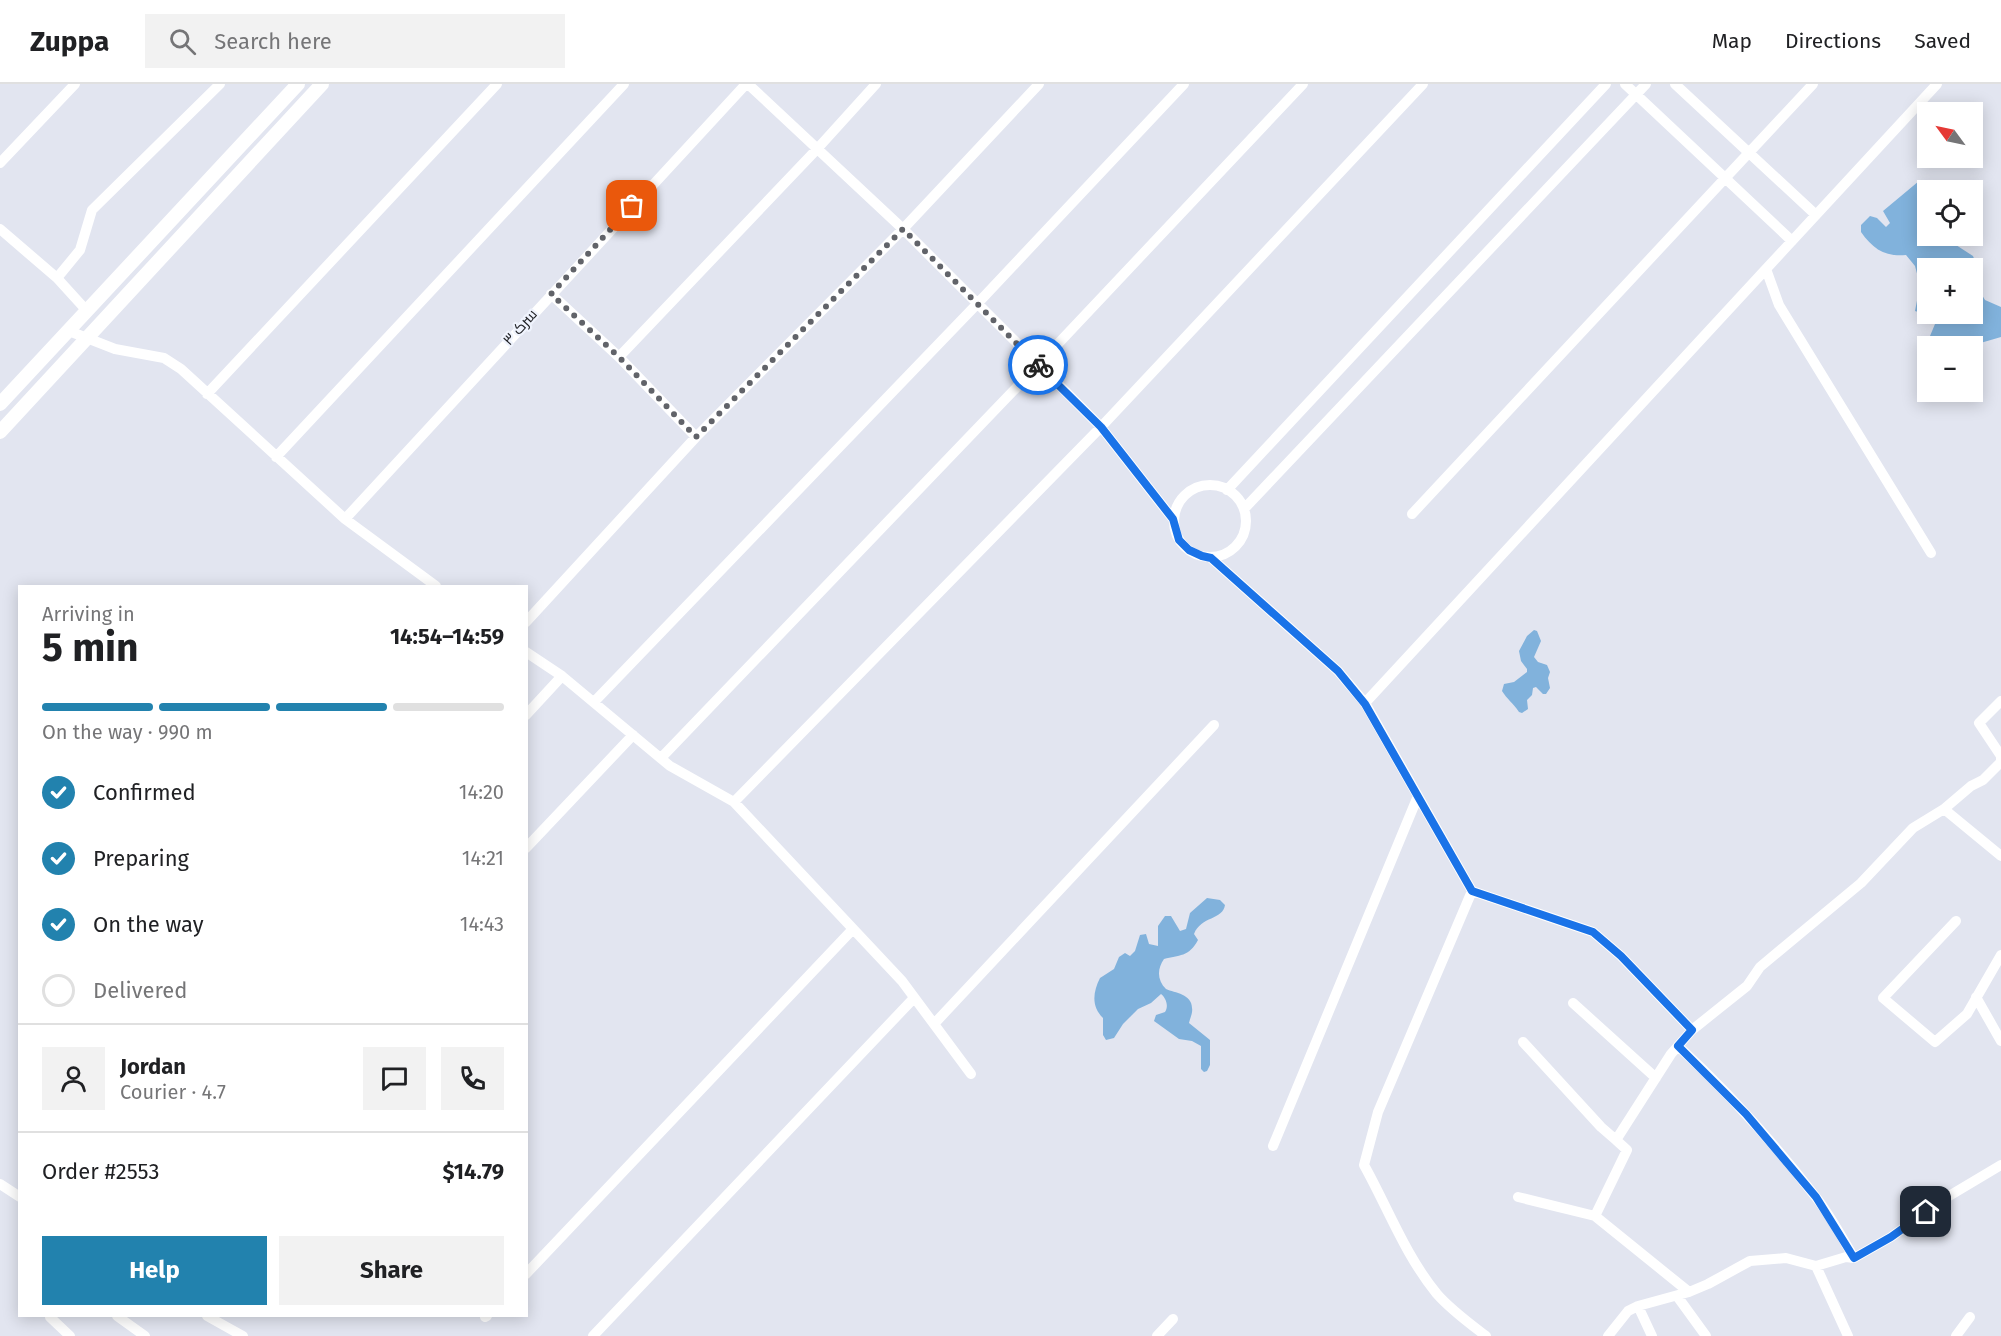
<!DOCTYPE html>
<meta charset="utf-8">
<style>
body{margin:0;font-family:"Fira Sans",Cairo,sans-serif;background:#f2f2f2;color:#202124;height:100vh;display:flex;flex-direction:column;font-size:22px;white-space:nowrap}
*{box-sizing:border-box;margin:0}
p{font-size:20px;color:#757577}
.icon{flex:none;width:33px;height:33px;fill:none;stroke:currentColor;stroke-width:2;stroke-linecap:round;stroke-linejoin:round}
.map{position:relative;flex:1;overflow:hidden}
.side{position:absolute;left:18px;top:501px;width:510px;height:732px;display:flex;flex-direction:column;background:#fff;border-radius:0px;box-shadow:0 3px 15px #0003}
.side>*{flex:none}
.needle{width:39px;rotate:303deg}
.controls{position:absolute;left:1917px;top:18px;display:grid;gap:12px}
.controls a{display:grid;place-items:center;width:66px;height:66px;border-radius:0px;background:#fff;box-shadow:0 3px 15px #0003;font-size:30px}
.pin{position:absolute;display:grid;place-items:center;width:51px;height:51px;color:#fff;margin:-26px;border-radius:12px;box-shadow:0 3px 9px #0006}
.courier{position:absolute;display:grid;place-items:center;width:60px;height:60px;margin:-30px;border:4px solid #1a73e8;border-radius:50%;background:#fff;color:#222;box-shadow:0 2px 8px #0007}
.summary em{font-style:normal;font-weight:700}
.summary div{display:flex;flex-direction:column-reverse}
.summary{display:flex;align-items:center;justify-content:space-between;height:102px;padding:0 24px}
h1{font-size:39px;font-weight:700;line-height:45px}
.bar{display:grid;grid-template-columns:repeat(4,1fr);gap:9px 6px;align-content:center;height:72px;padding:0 24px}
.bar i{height:8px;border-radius:4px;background:#e0e0e0}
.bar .on{background:#2282ae}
.bar p{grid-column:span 4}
.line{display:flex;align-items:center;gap:15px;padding:0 24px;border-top:2px solid #e0e0e0}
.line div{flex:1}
.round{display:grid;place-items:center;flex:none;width:63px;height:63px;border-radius:0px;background:#f2f2f2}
ol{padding:0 24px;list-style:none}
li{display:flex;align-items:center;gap:18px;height:66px}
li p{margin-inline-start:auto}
li .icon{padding:6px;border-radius:50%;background:#2282ae;color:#fff;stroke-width:4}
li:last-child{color:#757577}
li i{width:33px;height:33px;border:3px solid #e0e0e0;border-radius:50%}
.cta{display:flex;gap:12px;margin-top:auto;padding:12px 24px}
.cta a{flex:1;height:69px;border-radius:0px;background:#2282ae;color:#fff;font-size:24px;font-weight:700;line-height:69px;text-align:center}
.cta a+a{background:#f2f2f2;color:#202124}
header{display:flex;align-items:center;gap:36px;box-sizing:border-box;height:84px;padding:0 30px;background:#fff;border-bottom:2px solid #e0e0e0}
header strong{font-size:28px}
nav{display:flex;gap:33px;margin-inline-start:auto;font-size:21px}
.search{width:420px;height:54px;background:#f2f2f2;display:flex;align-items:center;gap:15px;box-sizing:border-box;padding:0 21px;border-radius:0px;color:#757577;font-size:22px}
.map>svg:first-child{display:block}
.water{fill:#81b2dc;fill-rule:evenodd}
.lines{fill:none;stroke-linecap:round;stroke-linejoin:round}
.street{stroke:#fff;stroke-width:10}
.secondary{stroke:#fff;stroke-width:14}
.done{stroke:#616369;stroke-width:6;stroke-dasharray:0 10.8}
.route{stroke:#1a73e8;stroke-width:8}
.labels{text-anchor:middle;stroke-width:4.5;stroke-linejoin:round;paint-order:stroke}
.street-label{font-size:15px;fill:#1c1d21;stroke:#eff3fd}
</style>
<header>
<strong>Zuppa</strong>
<div class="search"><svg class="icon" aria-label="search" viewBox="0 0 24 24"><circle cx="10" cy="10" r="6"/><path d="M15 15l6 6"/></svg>Search here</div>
<nav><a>Map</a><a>Directions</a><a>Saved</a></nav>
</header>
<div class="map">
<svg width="2001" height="1252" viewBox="0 0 2001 1252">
<rect width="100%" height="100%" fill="#e2e5f0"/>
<path class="water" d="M1919 97 1932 100 1937 106H1928V152H1950L1956 161 1973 172 1983 197 1982 211 1985 216 2001 223V253L1977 260C1965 254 1947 257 1934 257L1930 252 1935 240 1934 233 1915 227 1920 201 1915 182 1906 171C1885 173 1873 165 1861 148V141L1870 132 1877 134 1886 143 1890 139 1883 127ZM1928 184H1972V230H1928Z
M1534 546 1537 547 1541 557 1534 573 1538 578 1547 581 1550 588 1548 594 1550 604 1546 610H1543L1536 603 1533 604 1532 611 1527 616 1528 625 1522 629 1519 628C1513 619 1507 615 1502 607L1504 600 1514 598 1527 588V585L1521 577 1519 567 1527 552Z
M1207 814 1220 816 1225 821C1223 836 1201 832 1194 850L1198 856C1189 873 1179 871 1164 875 1157 885 1157 896 1166 905 1175 909 1192 910 1192 924 1193 929 1190 934 1189 939L1210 956V981L1207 987 1204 988 1201 985V962L1192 957 1179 955 1154 937 1156 931 1165 928C1169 922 1166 914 1161 910L1151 919 1138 925 1123 940 1114 954 1106 956 1103 951V934C1091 922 1093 908 1100 894L1114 885 1119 873 1125 869 1130 872 1135 867 1140 851 1146 850 1149 860 1158 862V842L1165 832H1171L1180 847 1186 845 1190 829Z"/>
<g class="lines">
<path class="street" d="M748 0 903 145 1101 343 1173 435
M1625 0 1792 157
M1675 0 1816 131
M0 79 75 0
M0 145 57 194 87 227
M57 194 80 166 92 126 220 0
M551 210 619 273 696 353
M69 247 115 265 164 274 181 285 345 435 436 502
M619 273 818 64 876 0
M207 310 497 0
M276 373 624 0
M1174 437a36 36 0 1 1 72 0a36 36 0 1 1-72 0Z
M1227 406 1606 0
M1244 425 1646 0
M1412 430 1813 0
M345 435 746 0
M1931 469 1779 221 1766 185 1937 0
M1211 474 1338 587 1365 619 1472 807 1593 848 1621 872 1692 946 1671 970 1616 1056 1627 1066 1595 1132
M526 538 696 353 903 145 1039 0
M526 568 562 592 670 682 734 718 902 897 971 990
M2001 617 1979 639 2001 672V676
M594 618 978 219 1184 0
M1365 619 1766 185
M526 631 562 592
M661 674 1038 281 1303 0
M734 718 1101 343 1423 0
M1944 725 2001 772
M526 764 633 651
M1472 807 1378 1028 1364 1081C1388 1124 1405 1171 1437 1210 1451 1226 1469 1239 1486 1252
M1956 837 1883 914 1935 958 1967 930 2001 871
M1976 913 2001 957
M1573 919 1656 994
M934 940 1214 641
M1692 946 1747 902 1760 883 1861 799 1913 744 1944 725 1971 702 1983 696 2001 678
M1523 958 1601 1043 1616 1056
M1678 962C1728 1008 1773 1058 1815 1112 1830 1131 1842 1153 1854 1174
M1273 1062 1418 712
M0 1100 20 1113
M1518 1113 1595 1132 1689 1208
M1816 1182 1848 1252
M526 1190 853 845
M1677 1212 1706 1252
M1638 1222 1652 1252
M117 1232 145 1252
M207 1232 243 1252
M50 1233 70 1252
M485 1233 487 1232
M593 1252 914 914
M1157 1252 1173 1235
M1608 1252 1628 1227 1638 1222 1689 1208 1708 1200 1750 1177 1786 1174 1816 1182 1846 1173 1854 1174 1891 1153 1944 1115 2001 1081
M1956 1252 1970 1233"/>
<path class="secondary" d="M0 320 298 0
M0 348 322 0"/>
</g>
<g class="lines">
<path class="done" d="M632 122 551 210 619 273 696 353 903 145 1038 281"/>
<path class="route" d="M1038 281 1101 343 1173 435 1179 456 1189 466 1202 472 1211 474 1338 587 1365 620 1472 807 1593 848 1621 872 1692 946 1678 962 1746 1030 1816 1113 1854 1174 1891 1153 1926 1128"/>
</g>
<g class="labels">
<g class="street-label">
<text transform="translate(520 243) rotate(-48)" y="5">سرک ۳</text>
</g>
</g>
</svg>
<div class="controls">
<a><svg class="needle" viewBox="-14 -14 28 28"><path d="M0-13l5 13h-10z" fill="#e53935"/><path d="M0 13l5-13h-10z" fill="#757577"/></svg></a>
<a><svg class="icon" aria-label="locate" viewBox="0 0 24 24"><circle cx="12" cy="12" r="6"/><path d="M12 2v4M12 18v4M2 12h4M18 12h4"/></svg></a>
<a>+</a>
<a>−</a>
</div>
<div class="pin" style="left:632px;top:122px;background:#ea580c"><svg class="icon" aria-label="bag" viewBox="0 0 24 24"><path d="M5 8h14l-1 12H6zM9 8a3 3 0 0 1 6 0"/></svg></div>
<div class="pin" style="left:1926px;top:1128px;background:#1f2937"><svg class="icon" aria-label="home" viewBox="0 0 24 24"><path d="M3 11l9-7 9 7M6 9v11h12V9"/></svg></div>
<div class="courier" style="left:1038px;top:281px"><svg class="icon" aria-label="bike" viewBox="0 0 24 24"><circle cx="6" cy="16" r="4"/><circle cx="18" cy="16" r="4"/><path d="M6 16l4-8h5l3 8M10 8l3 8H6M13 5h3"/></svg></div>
<section class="side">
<div class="summary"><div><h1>5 min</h1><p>Arriving in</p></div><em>14:54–14:59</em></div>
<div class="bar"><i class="on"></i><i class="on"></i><i class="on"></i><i></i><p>On the way · 990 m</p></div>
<ol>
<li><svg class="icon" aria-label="check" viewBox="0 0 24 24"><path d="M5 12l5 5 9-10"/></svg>Confirmed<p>14:20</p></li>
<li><svg class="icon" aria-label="check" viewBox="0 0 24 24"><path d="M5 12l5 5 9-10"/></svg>Preparing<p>14:21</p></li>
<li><svg class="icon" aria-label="check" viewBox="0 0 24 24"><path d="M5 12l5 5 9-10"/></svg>On the way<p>14:43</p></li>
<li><i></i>Delivered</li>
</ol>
<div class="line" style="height:108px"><a class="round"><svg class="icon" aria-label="person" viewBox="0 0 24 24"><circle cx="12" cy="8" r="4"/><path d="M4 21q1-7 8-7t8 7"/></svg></a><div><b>Jordan</b><p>Courier · 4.7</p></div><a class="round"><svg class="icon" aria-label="chat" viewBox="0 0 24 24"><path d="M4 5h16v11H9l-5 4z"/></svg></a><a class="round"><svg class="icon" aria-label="phone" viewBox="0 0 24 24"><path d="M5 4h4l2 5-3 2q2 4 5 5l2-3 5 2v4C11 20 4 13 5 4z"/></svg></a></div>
<div class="line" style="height:78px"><div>Order #2553</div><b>$14.79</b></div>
<div class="cta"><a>Help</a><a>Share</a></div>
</section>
</div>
